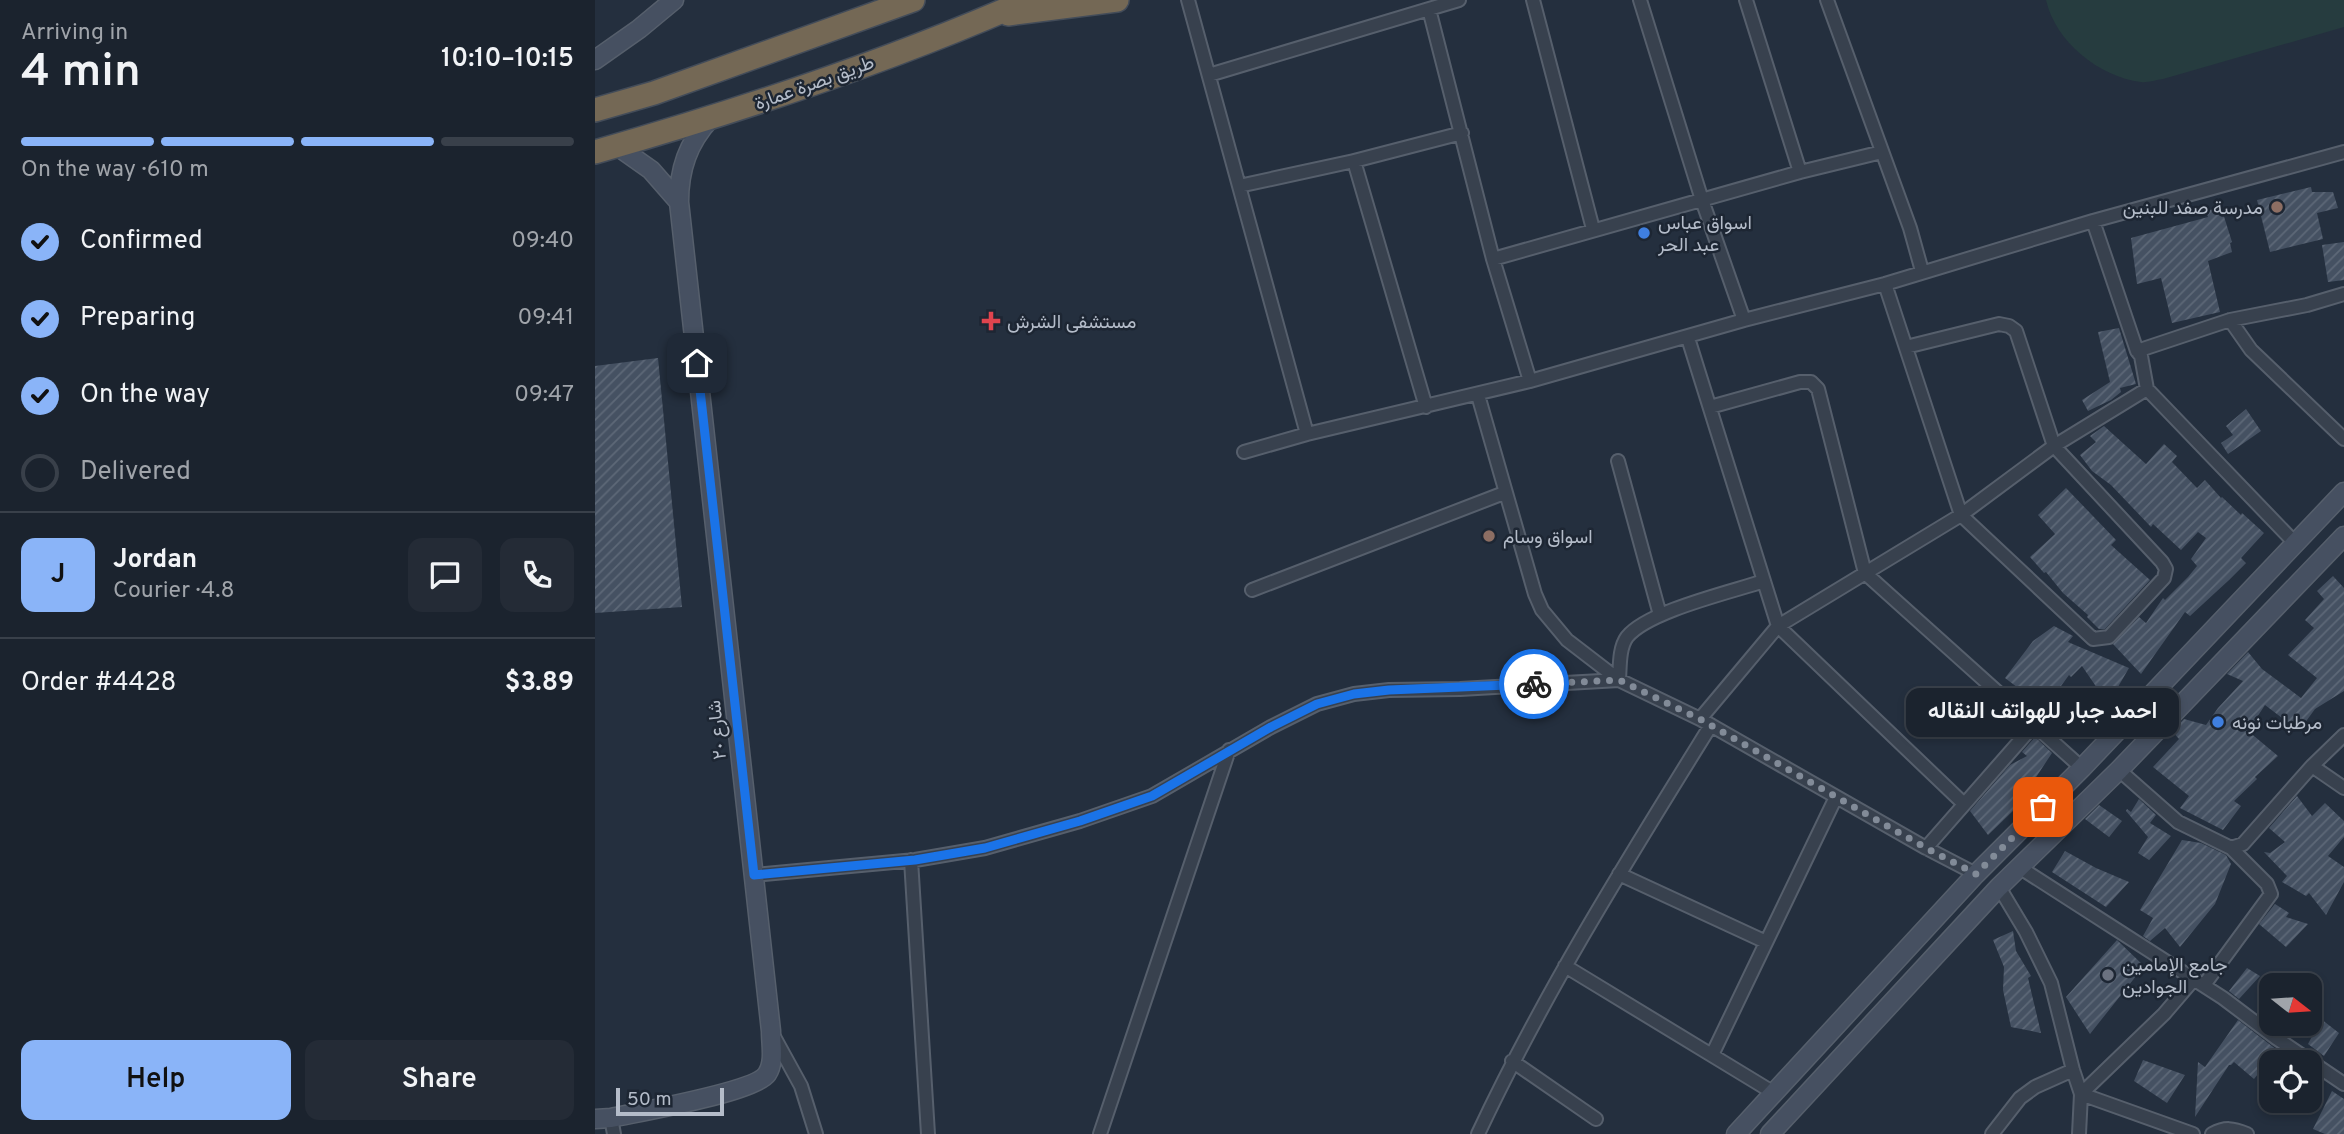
<!DOCTYPE html>
<meta charset="utf-8">
<style>
body{margin:0;font-family:Overpass,Vazirmatn,sans-serif;background:#242b36;color:#f1f3f6;height:100vh;display:flex;flex-direction:column;font-size:26px;white-space:nowrap}
*{box-sizing:border-box;margin:0}
p{font-size:23px;color:#a0a4aa}
.icon{flex:none;width:38px;height:38px;fill:none;stroke:currentColor;stroke-width:2;stroke-linecap:round;stroke-linejoin:round}
.map{position:relative;flex:1;overflow:hidden}
.drawer{display:flex;flex-direction:column;background:#1b232e;width:595px}
.drawer>*{flex:none}
.needle{width:46px;rotate:107deg}
.fabs{position:absolute;left:1664px;top:973px;display:grid;gap:14px}
.fabs a{display:grid;place-items:center;width:63px;height:63px;border-radius:14px;background:#1b232e;box-shadow:0 4px 10px #0003,0 0 0 2px #39404a;font-size:35px}
.scale{position:absolute;left:21px;bottom:18px;width:108px;box-sizing:border-box;padding-left:7px;border:4px solid #b4bcc9;border-top:0;font-size:19px;line-height:24px;white-space:nowrap;color:#b4bcc9;-webkit-text-stroke:5px #1d2633;paint-order:stroke}
.pin{position:absolute;display:grid;place-items:center;width:60px;height:60px;color:#fff;margin:-30px;border-radius:14px;box-shadow:0 4px 10px #0006}
.courier{position:absolute;display:grid;place-items:center;width:70px;height:70px;margin:-35px;border:5px solid #1a73e8;border-radius:50%;background:#fff;color:#222;box-shadow:0 2px 9px #0007}
.bubble{position:absolute;height:49px;border-radius:14px;background:#1b232e;box-shadow:0 4px 10px #0003,0 0 0 2px #39404a;font-size:23px;font-weight:600;line-height:49px;text-align:center}
.overview em{font-style:normal;font-weight:600}
.overview div{display:flex;flex-direction:column-reverse}
.overview{display:flex;align-items:center;justify-content:space-between;height:119px;padding:0 21px}
h1{font-size:46px;font-weight:600;line-height:52px}
.bar{display:grid;grid-template-columns:repeat(4,1fr);gap:10px 7px;align-content:center;height:84px;padding:0 21px}
.bar i{height:9px;border-radius:5px;background:#39404a}
.bar .active{background:#8ab4f8}
.bar p{grid-column:span 4}
.line{display:flex;align-items:center;gap:18px;padding:0 21px;border-top:2px solid #39404a}
.line div{flex:1}
.round{display:grid;place-items:center;flex:none;width:74px;height:74px;border-radius:14px;background:#242b36}
ol{padding:0 21px;list-style:none}
li{display:flex;align-items:center;gap:21px;height:77px}
li p{margin-inline-start:auto}
li .icon{padding:7px;border-radius:50%;background:#8ab4f8;color:#111;stroke-width:4}
li:last-child{color:#a0a4aa}
li i{width:38px;height:38px;border:4px solid #39404a;border-radius:50%}
.primary-button{display:flex;gap:14px;margin-top:auto;padding:14px 21px}
.primary-button a{flex:1;height:80px;border-radius:14px;background:#8ab4f8;color:#111;font-size:28px;font-weight:600;line-height:80px;text-align:center}
.primary-button a+a{background:#242b36;color:#f1f3f6}
main{display:flex;flex:1;min-height:0}
.map>svg:first-child{display:block}
.green{fill:#263c3f}
.building{fill:url(#building-hatch)}
.lines{fill:none;stroke-linecap:round;stroke-linejoin:round}
.street-casing{stroke:#565f6c;stroke-width:16}
.secondary-casing{stroke:#565f6c;stroke-width:21}
.highway-casing{stroke:#434c59;stroke-width:26}
.street{stroke:#38414e;stroke-width:12}
.secondary{stroke:#465061;stroke-width:18}
.highway{stroke:#746855;stroke-width:23}
.done{stroke:#828b98;stroke-width:7;stroke-dasharray:0 12.6}
.route{stroke:#1a73e8;stroke-width:9}
.education-dot{fill:#8d6e63;stroke:#1d2633;stroke-width:2.5}
.shop-dot{fill:#3f7fe0;stroke:#1d2633;stroke-width:2.5}
.health-dot{fill:#e0444e;stroke:#1d2633;stroke-width:2.5}
.worship-dot{fill:#6b7280;stroke:#1d2633;stroke-width:2.5}
.labels{text-anchor:middle;stroke-width:5;stroke-linejoin:round;paint-order:stroke}
.street-label{font-size:19px;fill:#b4bcc9;stroke:#1d2633}
.poi-label{font-size:19px;fill:#b4bcc9;stroke:#1d2633;text-anchor:start}
</style>
<main>
<section class="drawer">
<div class="overview"><div><h1>4 min</h1><p>Arriving in</p></div><em>10:10–10:15</em></div>
<div class="bar"><i class="active"></i><i class="active"></i><i class="active"></i><i></i><p>On the way · 610 m</p></div>
<ol>
<li><svg class="icon" aria-label="check" viewBox="0 0 24 24"><path d="M5 12l5 5 9-10"/></svg>Confirmed<p>09:40</p></li>
<li><svg class="icon" aria-label="check" viewBox="0 0 24 24"><path d="M5 12l5 5 9-10"/></svg>Preparing<p>09:41</p></li>
<li><svg class="icon" aria-label="check" viewBox="0 0 24 24"><path d="M5 12l5 5 9-10"/></svg>On the way<p>09:47</p></li>
<li><i></i>Delivered</li>
</ol>
<div class="line" style="height:126px"><b class="round" style="background:#8ab4f8;color:#111">J</b><div><b>Jordan</b><p>Courier · 4.8</p></div><a class="round"><svg class="icon" aria-label="chat" viewBox="0 0 24 24"><path d="M4 5h16v11H9l-5 4z"/></svg></a><a class="round"><svg class="icon" aria-label="phone" viewBox="0 0 24 24"><path d="M5 4h4l2 5-3 2q2 4 5 5l2-3 5 2v4C11 20 4 13 5 4z"/></svg></a></div>
<div class="line" style="height:91px"><div>Order #4428</div><b>$3.89</b></div>
<div class="primary-button"><a>Help</a><a>Share</a></div>
</section>
<div class="map">
<svg width="1749" height="1134" viewBox="0 0 1749 1134">
<defs>
<pattern id="building-hatch" width="6" height="6" patternUnits="userSpaceOnUse" patternTransform="scale(1.75)"><rect width="6" height="6" fill="#455162"/><path d="M-1 1l2-2M0 6l6-6M5 7l2-2" fill="none" stroke="#5d6877"/></pattern>
</defs>
<rect width="100%" height="100%" fill="#242f3e"/>
<path class="green" d="M1451 0H1749V27L1568 79C1561 80 1552 83 1546 82 1504 77 1460 41 1451 0Z"/>
<path class="building" d="M1716 187 1717 192H1738L1743 208 1722 213 1728 239 1675 252 1662 200Z
M1626 207 1637 242 1635 243 1637 252 1613 261 1625 312 1577 323 1566 278 1542 284 1536 238 1613 217 1611 211Z
M1749 242V280L1733 282 1727 245Z
M1524 328 1541 384 1525 388 1526 392 1516 400 1493 411 1487 400 1515 382 1503 332Z
M63 358 87 607 0 613V366Z
M1651 409 1666 431 1633 454 1626 443 1638 435 1631 426Z
M1509 426 1551 464 1569 444 1582 456 1577 462 1602 488 1610 480 1626 498 1627 497 1646 515 1647 513 1669 533 1646 558 1651 563 1634 580 1595 616 1590 612 1546 674 1518 644 1544 617 1551 623 1568 598 1570 600 1593 577 1602 566 1596 559 1611 538 1603 532 1586 550 1558 524 1556 527 1516 485 1497 471 1485 455 1501 442 1495 436Z
M1471 488 1521 540 1516 545 1555 580 1510 629H1504L1492 617 1493 615 1468 593 1451 572 1449 573 1435 557 1460 534 1443 515Z
M1738 576 1749 588V691L1720 709 1704 731 1670 705 1653 731 1683 756 1660 777 1662 779 1639 801 1646 806 1628 830 1585 808 1594 796 1558 767 1584 739 1577 731 1589 719 1611 725 1623 708 1648 681 1632 674 1653 652 1667 669 1706 698 1722 678 1693 655 1719 628 1710 620 1729 599 1722 591Z
M1459 626 1478 636 1473 642 1534 668 1513 704 1487 666 1476 677 1474 675 1458 697 1484 714 1469 727 1452 710 1410 678 1438 641Z
M1440 737 1457 753 1420 809 1393 835 1375 811 1415 765 1432 756 1427 752Z
M1702 796 1717 816 1730 803 1749 821V837L1733 856 1749 867V882L1731 915 1714 893 1711 896 1687 882 1692 876 1669 852 1675 853 1690 842 1674 828Z
M1544 799 1561 815 1555 823 1576 836 1554 860 1543 853 1553 837 1531 811 1532 809 1536 812Z
M1504 805 1527 821 1514 837 1490 819Z
M1587 840 1606 843 1631 855 1636 864 1620 904 1585 947 1570 928 1555 941 1548 936 1558 918 1545 910Z
M1470 851 1501 868 1534 882 1511 907 1457 872Z
M1680 904 1694 913 1691 917 1713 924 1691 947 1664 924Z
M1418 931 1421 951 1436 976 1433 978 1446 1033 1416 1027 1408 990 1409 967 1398 940Z
M1522 940 1549 966 1495 1034 1471 997Z
M1652 968 1665 976 1644 999 1634 991Z
M1726 1019 1744 1033 1729 1056 1713 1044Z
M1643 1020 1682 1050 1659 1079 1639 1062 1636 1065H1634L1600 1117 1603 1062 1610 1067Z
M1548 1060 1590 1075 1572 1103 1539 1081Z
M1737 1091 1749 1099V1134H1730L1718 1129Z"/>
<g class="lines">
<defs>
<path id="street" d="M593 0 712 434
M938 0 998 229
M1045 0 1107 200 1149 320
M1151 0 1205 172
M1232 0 1315 228 1327 271
M834 9 898 259 935 381
M614 75 864 0
M759 161 831 407
M644 186 759 161 867 133
M1498 221 1542 351 1546 356 1552 389 1700 543
M898 259 1205 172 1287 152
M1290 284 1366 515 1498 639 1514 637 1569 578 1571 569 1567 562 1459 446 1421 331 1414 326 1404 324 1311 347
M1635 320 1656 350 1749 439
M1093 338 1183 626 1369 804
M1542 351 1635 320 1712 305 1749 294
M883 395 940 594 947 610 972 640 1024 680 1105 719 1331 848 1381 874
M1115 407 1205 382H1216L1223 389 1270 573 1487 768
M649 452 712 434 935 381 1149 320 1290 284 1498 221 1749 152
M1023 461 1065 615
M657 590 909 493
M1105 719 1183 626 1366 515 1459 446 1552 389
M1749 735 1717 766 1749 788
M1524 770 1583 822 1636 848 1648 844 1717 766
M1331 848 1438 726
M316 860 333 1134
M1424 867 1628 998 1681 1038 1749 1084
M1024 874 1171 942
M159 875 320 860 390 848 485 821 557 796 676 727 722 704 759 694 794 690 865 689 1024 680C1025 666 1024 648 1032 637 1053 611 1136 592 1169 581
M1404 887 1431 932 1456 983 1478 1070 1486 1094 1484 1134
M970 966 1179 1093
M1609 985 1676 894 1672 884 1636 848
M178 1035 206 1086 221 1134
M1117 1055 1241 797
M917 1061 1001 1119
M16 1118 19 1134
M505 1134 634 750
M883 1134C950 991 1033 859 1116 725
M1397 1134 1425 1098 1440 1087 1478 1070
M1598 1134 1486 1094 1569 1014 1599 979
M1617 1134C1630 1127 1638 1128 1652 1134"/>
<path id="secondary" d="M0 60 44 29 79 0
M22 146 56 170 84 202
M0 1119 16 1118C43 1112 160 1092 172 1074 180 1062 176 1045 176 1031L84 202C84 169 93 143 115 119
M1141 1134 1381 874 1487 768 1749 492
M1175 1134 1404 887 1524 770 1749 536"/>
<path id="highway" d="M413 14 522 0
M0 110 59 93 318 0
M0 152C147 110 293 62 433 0"/>
</defs>
<use href="#street" class="street-casing"/>
<use href="#secondary" class="secondary-casing"/>
<use href="#highway" class="highway-casing"/>
<use href="#street" class="street"/>
<use href="#secondary" class="secondary"/>
<use href="#highway" class="highway"/>
</g>
<g class="lines">
<path class="done" d="M939 684 1024 680 1105 719 1331 848 1381 874 1448 807"/>
<path class="route" d="M102 363 159 875 320 860 390 848 485 821 557 796 676 727 722 704 759 694 794 690 939 684"/>
</g>
<g class="education-dot">
<circle cx="1682" cy="207" r="7"/>
<circle cx="894" cy="536" r="7"/>
</g>
<g class="shop-dot">
<circle cx="1049" cy="233" r="7"/>
<circle cx="1623" cy="722" r="7"/>
</g>
<path class="health-dot" d="M392.5 310.5h7v7h7v7h-7v7h-7v-7h-7v-7h7z"/>
<circle class="worship-dot" cx="1513" cy="975" r="7"/>
<g class="labels">
<g class="street-label">
<text transform="translate(219 82) rotate(-20)" y="7">طريق بصرة عمارة</text>
<text transform="translate(121 730) rotate(-96)" y="7">شارع ٢٠</text>
</g>
<g class="poi-label">
<text x="1668" y="214" text-anchor="end">مدرسة صفد للبنين</text>
<text x="1063" y="229">اسواق عباس<tspan x="1063" dy="22">عبد الحر</tspan></text>
<text x="412" y="328">مستشفى الشرش</text>
<text x="908" y="543">اسواق وسام</text>
<text x="1637" y="729">مرطبات نونه</text>
<text x="1527" y="971">جامع الإمامين<tspan x="1527" dy="22">الجوادين</tspan></text>
</g>
</g>
</svg>
<div class="fabs">
<a><svg class="needle" viewBox="-14 -14 28 28"><path d="M0-13l5 13h-10z" fill="#e53935"/><path d="M0 13l5-13h-10z" fill="#a0a4aa"/></svg></a>
<a><svg class="icon" aria-label="locate" viewBox="0 0 24 24"><circle cx="12" cy="12" r="6"/><path d="M12 2v4M12 18v4M2 12h4M18 12h4"/></svg></a>
</div>
<div class="scale">50 m</div>
<div class="pin" style="left:1448px;top:807px;background:#ea580c"><svg class="icon" aria-label="bag" viewBox="0 0 24 24"><path d="M5 8h14l-1 12H6zM9 8a3 3 0 0 1 6 0"/></svg></div>
<div class="pin" style="left:102px;top:363px;background:#1f2937"><svg class="icon" aria-label="home" viewBox="0 0 24 24"><path d="M3 11l9-7 9 7M6 9v11h12V9"/></svg></div>
<div class="courier" style="left:939px;top:684px"><svg class="icon" aria-label="bike" viewBox="0 0 24 24"><circle cx="6" cy="16" r="4"/><circle cx="18" cy="16" r="4"/><path d="M6 16l4-8h5l3 8M10 8l3 8H6M13 5h3"/></svg></div>
<div class="bubble" style="left:1311px;top:688px;width:273px">احمد جبار للهواتف النقاله</div>
</div>
</main>
